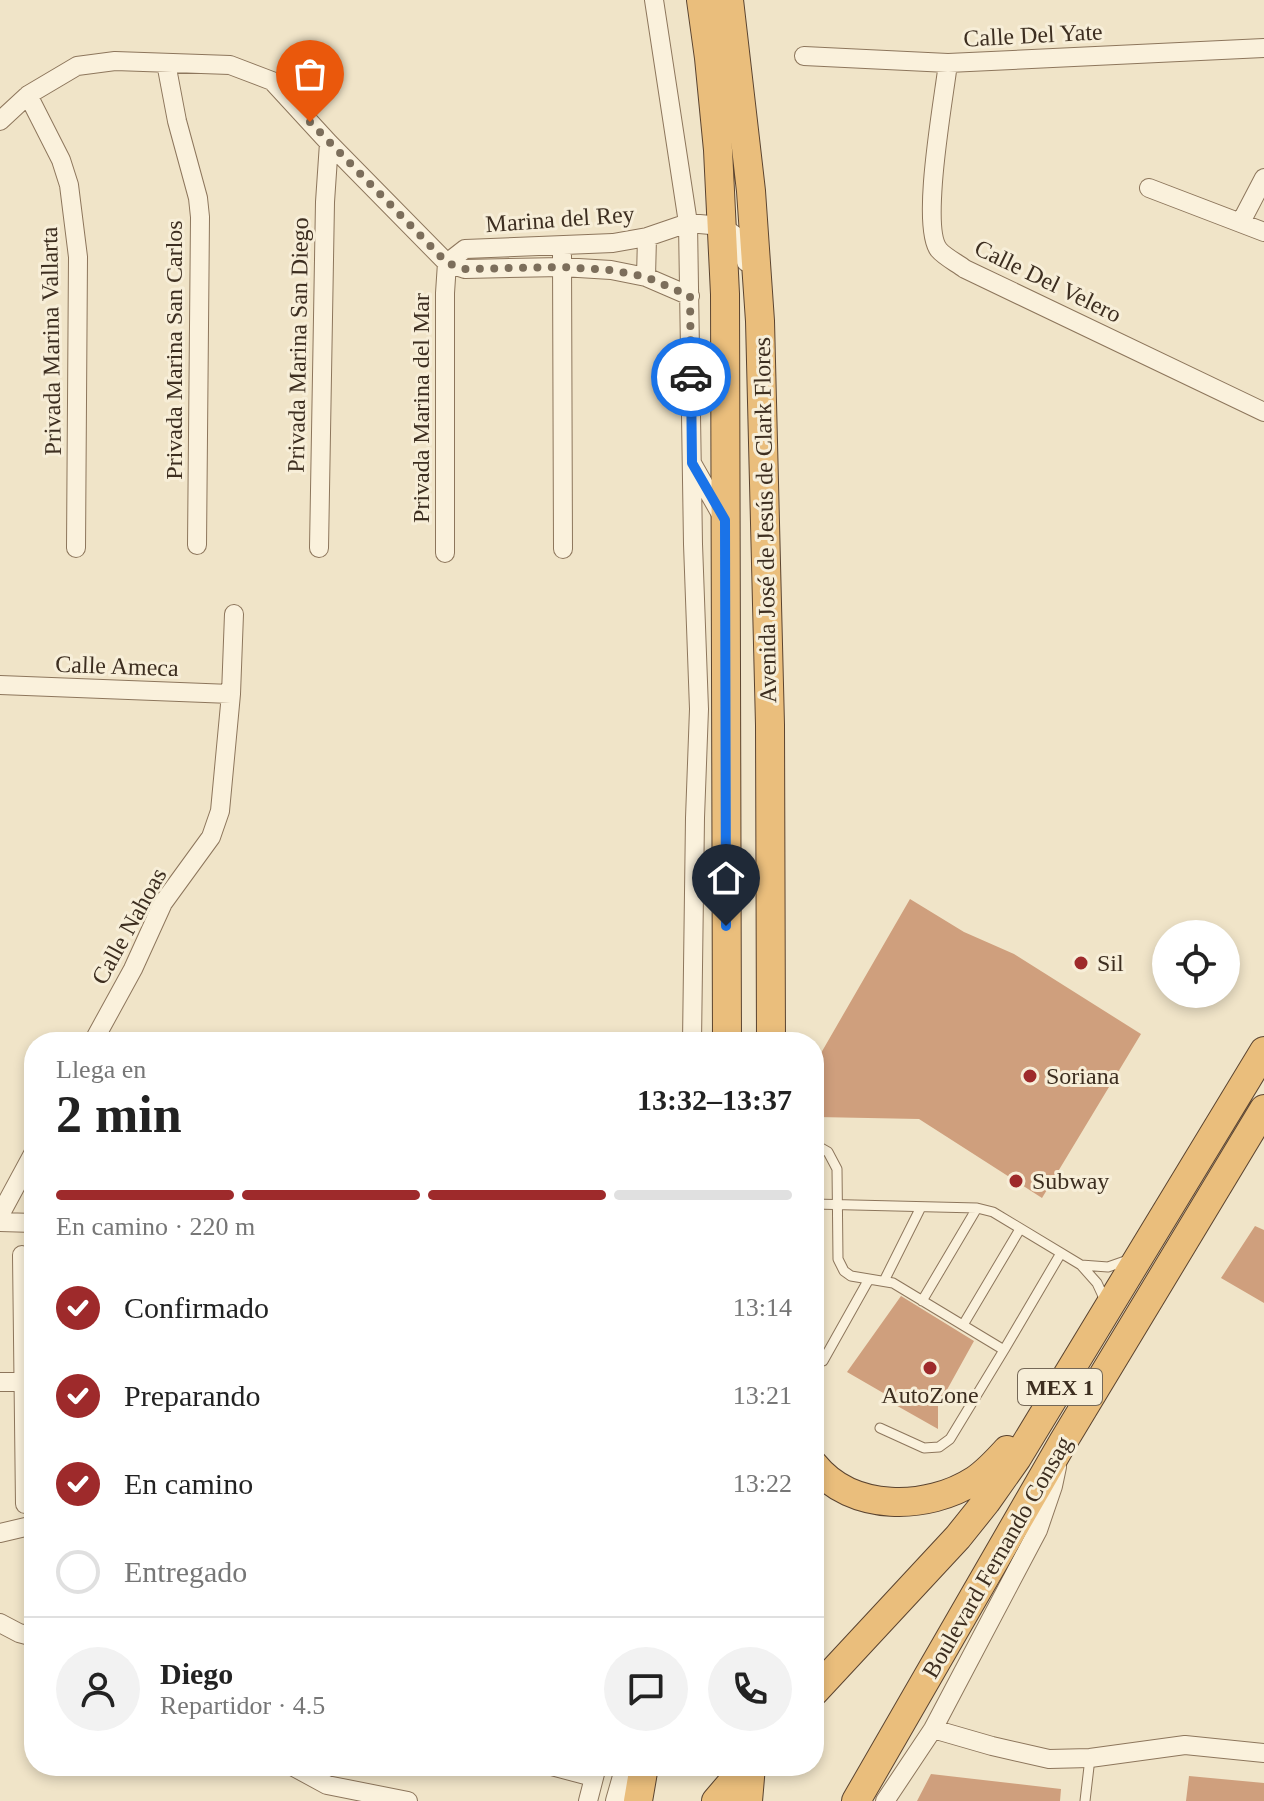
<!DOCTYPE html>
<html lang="es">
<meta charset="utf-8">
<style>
body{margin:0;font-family:"Times New Roman",serif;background:#f2f2f2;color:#222;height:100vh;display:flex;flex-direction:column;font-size:30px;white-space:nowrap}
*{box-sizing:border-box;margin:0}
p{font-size:26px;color:#767676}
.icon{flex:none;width:44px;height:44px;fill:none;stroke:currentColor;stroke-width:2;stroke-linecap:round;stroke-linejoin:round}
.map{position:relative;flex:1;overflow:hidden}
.details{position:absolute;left:24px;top:1032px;width:800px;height:744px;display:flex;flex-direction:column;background:#fff;border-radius:32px;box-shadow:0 4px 12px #0003}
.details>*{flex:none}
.fabs{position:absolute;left:1152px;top:920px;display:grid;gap:16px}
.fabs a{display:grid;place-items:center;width:88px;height:88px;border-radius:50%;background:#fff;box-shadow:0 4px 12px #0003;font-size:40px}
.pin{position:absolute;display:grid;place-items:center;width:68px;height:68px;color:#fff;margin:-82px -34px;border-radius:50% 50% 50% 0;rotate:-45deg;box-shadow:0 0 8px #0007}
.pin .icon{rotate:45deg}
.courier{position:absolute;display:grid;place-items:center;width:80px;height:80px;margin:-40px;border:6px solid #1a73e8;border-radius:50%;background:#fff;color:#222;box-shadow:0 2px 10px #0007}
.head em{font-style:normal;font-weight:800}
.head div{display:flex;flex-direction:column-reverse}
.head{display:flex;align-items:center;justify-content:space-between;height:136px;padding:0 32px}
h1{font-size:52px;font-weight:800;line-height:60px}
.bar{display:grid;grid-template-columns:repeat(4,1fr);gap:12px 8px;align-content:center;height:96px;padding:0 32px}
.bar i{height:10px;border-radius:6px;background:#e0e0e0}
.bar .selected{background:#9e2a2b}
.bar p{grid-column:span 4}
.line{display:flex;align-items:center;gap:20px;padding:0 32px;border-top:2px solid #e0e0e0}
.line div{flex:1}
.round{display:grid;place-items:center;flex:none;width:84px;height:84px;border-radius:42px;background:#f2f2f2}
ol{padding:0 32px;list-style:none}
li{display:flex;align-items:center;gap:24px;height:88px}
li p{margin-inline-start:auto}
li .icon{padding:8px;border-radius:50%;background:#9e2a2b;color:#fff;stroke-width:4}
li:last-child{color:#767676}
li i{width:44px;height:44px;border:4px solid #e0e0e0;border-radius:50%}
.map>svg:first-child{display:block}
.building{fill:#cf9f7d}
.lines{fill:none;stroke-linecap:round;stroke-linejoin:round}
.service-casing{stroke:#8d765c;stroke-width:11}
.minor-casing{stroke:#8d765c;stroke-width:20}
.tertiary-casing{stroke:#8d765c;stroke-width:24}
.trunk-casing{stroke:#5b4430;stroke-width:30}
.service{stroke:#faf1dc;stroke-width:9}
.minor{stroke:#faf1dc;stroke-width:18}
.tertiary{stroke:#faf1dc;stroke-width:22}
.trunk{stroke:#eabe7c;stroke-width:28}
.done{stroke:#7c6e5b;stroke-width:8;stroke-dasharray:0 14.4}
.route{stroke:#1a73e8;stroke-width:10}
.poi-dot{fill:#9e2a2b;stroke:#f7eed8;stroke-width:3}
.labels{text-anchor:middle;stroke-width:6;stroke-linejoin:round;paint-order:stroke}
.shield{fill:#f7eed8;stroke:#756857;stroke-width:2}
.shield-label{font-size:22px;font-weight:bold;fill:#3d2e20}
.street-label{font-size:24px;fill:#3d2e20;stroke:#f7eed8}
.poi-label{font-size:24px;fill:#3d2e20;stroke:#f7eed8;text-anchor:start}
</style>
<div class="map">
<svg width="1264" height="1801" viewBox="0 0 1264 1801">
<rect width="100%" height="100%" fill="#f0e4c8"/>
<path class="building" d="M910 899 964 932 1014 954 1141 1034 1042 1198 919 1119 817 1117V1060Z
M1255 1226 1264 1230V1303L1221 1278Z
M901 1296 974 1341 938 1406V1429L885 1399V1394L847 1372Z
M931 1774 1061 1789 1060 1801H917Z
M1189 1776 1264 1783V1801H1186Z"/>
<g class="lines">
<defs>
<path id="service" d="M814 1144 828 1152 837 1169 838 1259 844 1271 851 1276 893 1283 1004 1350 1061 1253
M814 1204 977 1208 993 1212 1081 1265 1097 1283 1103 1296V1303
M1081 1265 1108 1267 1128 1260
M884 1281 921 1207
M922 1301 977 1208
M963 1325 1020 1229
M823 1361 869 1279
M880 1428 924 1448 939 1447 950 1439 1004 1350
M534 1766 594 1782
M1085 1801 1090 1758"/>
<path id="minor" d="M654 0 688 223 693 544 699 709 695 818 692 1042
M804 56 948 63 1264 48
M166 63 177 121 198 198 200 217 197 545
M948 63C944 98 920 227 939 250 945 257 957 263 965 269L1264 412
M28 95 61 160 69 185 78 257 76 548
M0 121 28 95 77 66 115 61 230 65 272 81 329 143 447 263 465 269 562 267 611 270 646 277 690 296
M1149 188 1264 232
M1241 222 1264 178
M562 256 563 549
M447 263 465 249 613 243 647 237 688 223 722 226 741 240 746 262
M646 277 647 237
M693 465 722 516
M319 548 325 202 329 143
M445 553V293L447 263
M0 685 231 694
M93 1042 133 969 163 903 211 837 220 811 231 694 234 614
M0 1215 34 1152
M0 1222 34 1223
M22 1255 25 1504
M0 1382H23
M0 1533 34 1525
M0 1623 19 1633 34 1637
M933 1729 992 1746 1049 1759 1090 1758 1185 1745 1264 1753
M292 1766 327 1785 408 1801
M588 1801 597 1766
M885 1801 933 1729 1038 1530 1053 1486 1057 1467"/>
<path id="tertiary" d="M617 1801 627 1766"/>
<path id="trunk" d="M701 0 709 58 718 150 725 294 727 1042
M729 0 751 191 760 321 770 725 771 1042
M814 1465C852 1512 927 1511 975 1480 987 1472 997 1461 1007 1450
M814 1692 958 1537 986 1502 1017 1458 1264 1051
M638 1801 644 1766
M716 1801 746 1766
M748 1801 751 1766
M856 1801 1063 1442 1264 1109"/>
</defs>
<use href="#service" class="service-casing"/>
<use href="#minor" class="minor-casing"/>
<use href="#tertiary" class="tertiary-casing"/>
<use href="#trunk" class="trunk-casing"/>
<use href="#service" class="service"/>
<use href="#minor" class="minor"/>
<use href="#tertiary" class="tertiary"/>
<use href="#trunk" class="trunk"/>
</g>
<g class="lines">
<path class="done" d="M310 122 447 263 465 269 562 267 611 270 646 277 690 296 691 377"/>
<path class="route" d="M691 377 692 463 725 520 726 926"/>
</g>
<g class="poi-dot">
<circle cx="1081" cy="963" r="8"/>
<circle cx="1030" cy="1076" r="8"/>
<circle cx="1016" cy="1181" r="8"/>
<circle cx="930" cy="1368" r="8"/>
</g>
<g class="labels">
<rect class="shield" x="1018" y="1369" width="84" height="36" rx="6"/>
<g class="shield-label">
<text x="1060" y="1395">MEX 1</text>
</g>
<g class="street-label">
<text transform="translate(1033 35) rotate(-3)" y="8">Calle Del Yate</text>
<text transform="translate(560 219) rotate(-4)" y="8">Marina del Rey</text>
<text transform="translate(1048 281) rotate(26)" y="8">Calle Del Velero</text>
<text transform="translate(51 341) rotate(-91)" y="8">Privada Marina Vallarta</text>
<text transform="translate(298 345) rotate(-89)" y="8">Privada Marina San Diego</text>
<text transform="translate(174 350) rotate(-90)" y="8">Privada Marina San Carlos</text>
<text transform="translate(421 408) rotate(-90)" y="8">Privada Marina del Mar</text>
<text transform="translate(765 520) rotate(-91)" y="8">Avenida José de Jesús de Clark Flores</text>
<text transform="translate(117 666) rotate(2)" y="8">Calle Ameca</text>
<text transform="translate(129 926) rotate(-61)" y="8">Calle Nahoas</text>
<text transform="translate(997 1557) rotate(-60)" y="8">Boulevard Fernando Consag</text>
</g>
<g class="poi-label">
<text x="1097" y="971">Sil</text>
<text x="1046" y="1084">Soriana</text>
<text x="1032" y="1189">Subway</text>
<text x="930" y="1403" text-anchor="middle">AutoZone</text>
</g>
</g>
</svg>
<div class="fabs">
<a><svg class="icon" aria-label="locate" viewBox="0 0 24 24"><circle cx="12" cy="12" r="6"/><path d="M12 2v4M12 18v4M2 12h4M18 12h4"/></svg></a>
</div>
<div class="pin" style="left:310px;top:122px;background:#ea580c"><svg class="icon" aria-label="bag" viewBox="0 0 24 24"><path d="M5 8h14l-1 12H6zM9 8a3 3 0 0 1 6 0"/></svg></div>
<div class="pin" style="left:726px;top:926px;background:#1f2937"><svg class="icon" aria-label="home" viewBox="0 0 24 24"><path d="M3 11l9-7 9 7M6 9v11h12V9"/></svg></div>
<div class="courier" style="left:691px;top:377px"><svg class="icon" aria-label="car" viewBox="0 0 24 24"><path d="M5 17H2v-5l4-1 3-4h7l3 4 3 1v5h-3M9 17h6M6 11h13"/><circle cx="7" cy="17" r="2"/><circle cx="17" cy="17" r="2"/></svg></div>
<section class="details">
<div class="head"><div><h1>2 min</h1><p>Llega en</p></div><em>13:32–13:37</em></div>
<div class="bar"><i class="selected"></i><i class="selected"></i><i class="selected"></i><i></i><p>En camino · 220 m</p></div>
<ol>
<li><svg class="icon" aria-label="check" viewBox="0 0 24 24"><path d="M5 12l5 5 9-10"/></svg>Confirmado<p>13:14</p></li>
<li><svg class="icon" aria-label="check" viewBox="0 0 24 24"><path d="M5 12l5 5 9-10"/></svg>Preparando<p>13:21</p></li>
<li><svg class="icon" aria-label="check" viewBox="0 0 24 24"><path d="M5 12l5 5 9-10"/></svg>En camino<p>13:22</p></li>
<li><i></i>Entregado</li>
</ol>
<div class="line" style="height:144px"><a class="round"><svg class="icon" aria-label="person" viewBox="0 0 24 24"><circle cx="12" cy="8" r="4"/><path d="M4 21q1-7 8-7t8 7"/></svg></a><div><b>Diego</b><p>Repartidor · 4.5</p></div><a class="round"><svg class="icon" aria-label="chat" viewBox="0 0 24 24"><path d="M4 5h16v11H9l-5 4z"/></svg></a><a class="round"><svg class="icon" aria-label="phone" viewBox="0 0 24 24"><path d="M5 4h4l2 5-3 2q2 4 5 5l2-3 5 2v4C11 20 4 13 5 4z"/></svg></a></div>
</section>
</div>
